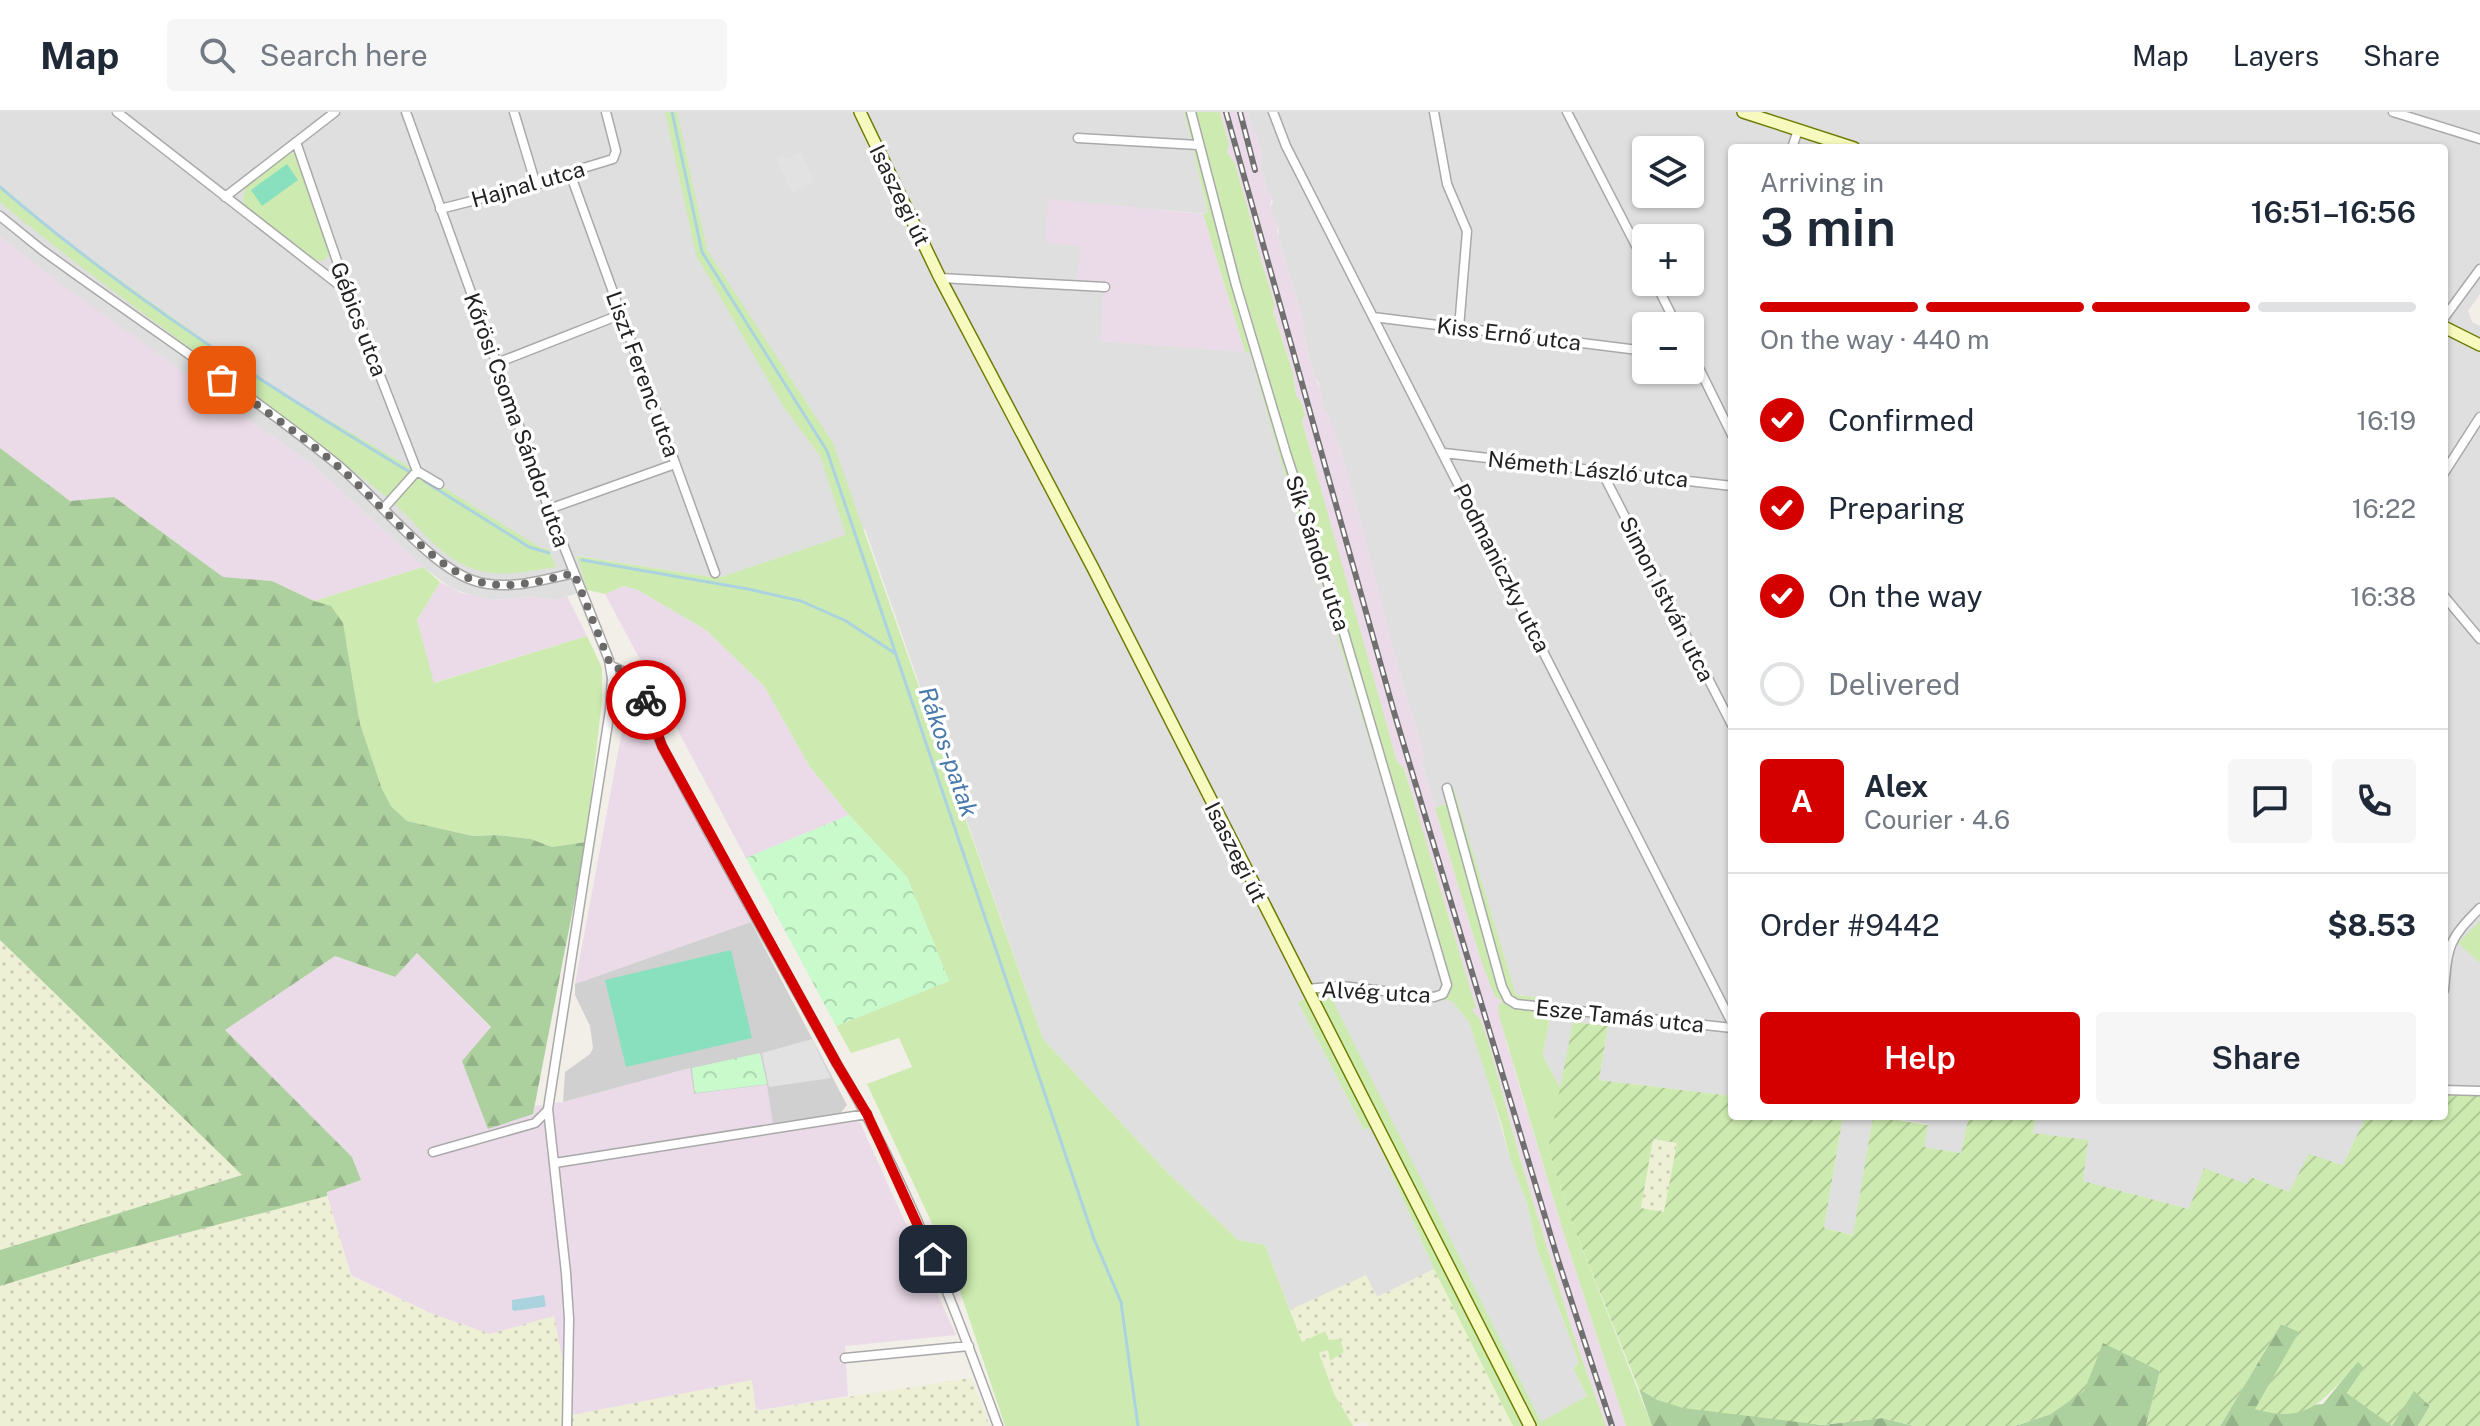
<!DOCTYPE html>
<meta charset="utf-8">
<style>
body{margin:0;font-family:"Public Sans",sans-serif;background:#f6f6f7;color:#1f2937;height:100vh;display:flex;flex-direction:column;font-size:30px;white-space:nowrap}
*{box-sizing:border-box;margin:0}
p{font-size:26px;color:#747a83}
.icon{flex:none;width:44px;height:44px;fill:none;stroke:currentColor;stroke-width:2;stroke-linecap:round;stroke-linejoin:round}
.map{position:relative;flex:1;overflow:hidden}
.drawer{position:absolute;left:1728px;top:32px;width:720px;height:976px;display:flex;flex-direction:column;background:#fff;border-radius:8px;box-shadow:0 2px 6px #0004}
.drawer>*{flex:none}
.buttons{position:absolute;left:1632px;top:24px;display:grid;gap:16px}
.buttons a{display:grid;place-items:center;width:72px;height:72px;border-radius:8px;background:#fff;box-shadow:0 2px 6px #0004;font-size:40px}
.pin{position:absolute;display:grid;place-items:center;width:68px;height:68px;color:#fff;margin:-34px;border-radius:16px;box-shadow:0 4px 12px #0006}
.courier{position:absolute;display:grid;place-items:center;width:80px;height:80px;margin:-40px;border:6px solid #d40000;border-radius:50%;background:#fff;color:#222;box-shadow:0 2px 10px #0007}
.head em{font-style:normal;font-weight:600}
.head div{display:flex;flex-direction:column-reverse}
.head{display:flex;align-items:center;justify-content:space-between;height:136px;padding:0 32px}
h1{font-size:52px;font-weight:600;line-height:60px}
.bar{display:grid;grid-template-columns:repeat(4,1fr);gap:12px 8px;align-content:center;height:96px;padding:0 32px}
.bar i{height:10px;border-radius:6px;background:#e0e1e3}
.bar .active{background:#d40000}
.bar p{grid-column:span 4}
.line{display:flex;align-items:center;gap:20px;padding:0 32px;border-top:2px solid #e0e1e3}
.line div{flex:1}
.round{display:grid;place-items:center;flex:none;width:84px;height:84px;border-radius:8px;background:#f6f6f7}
ol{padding:0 32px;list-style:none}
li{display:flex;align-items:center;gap:24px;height:88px}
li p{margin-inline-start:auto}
li .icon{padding:8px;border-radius:50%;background:#d40000;color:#fff;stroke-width:4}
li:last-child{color:#747a83}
li i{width:44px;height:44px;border:4px solid #e0e1e3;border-radius:50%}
.cta{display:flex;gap:16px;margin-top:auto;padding:16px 32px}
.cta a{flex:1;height:92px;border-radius:8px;background:#d40000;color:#fff;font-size:32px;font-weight:600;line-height:92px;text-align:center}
.cta a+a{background:#f6f6f7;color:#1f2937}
header{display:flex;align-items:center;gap:48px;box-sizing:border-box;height:112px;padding:0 40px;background:#fff;border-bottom:2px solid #e0e1e3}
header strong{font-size:38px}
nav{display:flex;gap:44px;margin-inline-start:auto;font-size:28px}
.search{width:560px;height:72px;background:#f6f6f7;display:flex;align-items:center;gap:20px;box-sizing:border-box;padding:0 28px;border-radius:8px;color:#747a83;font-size:30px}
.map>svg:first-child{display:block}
.residential{fill:#e0dfdf;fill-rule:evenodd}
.industrial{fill:#ebdbe8}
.religious{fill:#d0d0d0}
.farmland{fill:url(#farmland-dots)}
.grass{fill:#cdebb0}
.forest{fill:url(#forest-firs)}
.park{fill:url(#park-crowns)}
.garden{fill:url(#garden-furrows);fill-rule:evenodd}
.pitch{fill:#88e0be}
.parking{fill:#e2e2e2}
.water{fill:#aad3df}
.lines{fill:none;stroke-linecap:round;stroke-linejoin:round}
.stream{stroke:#aad3df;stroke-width:3}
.street-casing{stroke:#a9a9a9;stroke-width:11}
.secondary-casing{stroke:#707d05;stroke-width:14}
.street{stroke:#fff;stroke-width:8}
.secondary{stroke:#f7fabf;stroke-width:11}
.rail-casing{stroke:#707070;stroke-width:6}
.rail{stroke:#fff;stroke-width:3;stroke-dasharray:9;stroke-linecap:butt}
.done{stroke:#6b6a68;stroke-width:8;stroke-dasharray:0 14.4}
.route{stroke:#d40000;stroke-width:10}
.labels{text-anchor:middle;stroke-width:7;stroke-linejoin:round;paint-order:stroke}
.street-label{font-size:22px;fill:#222;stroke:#fff}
.water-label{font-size:24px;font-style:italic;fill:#4a7aab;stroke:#fff}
</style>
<header>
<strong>Map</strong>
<div class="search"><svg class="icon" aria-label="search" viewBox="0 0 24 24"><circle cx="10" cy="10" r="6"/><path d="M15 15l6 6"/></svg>Search here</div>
<nav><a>Map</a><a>Layers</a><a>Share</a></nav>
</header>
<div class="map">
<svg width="2480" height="1314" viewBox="0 0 2480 1314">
<defs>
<pattern id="farmland-dots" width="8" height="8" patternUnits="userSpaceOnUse" patternTransform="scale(2)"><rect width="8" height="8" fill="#eef0d5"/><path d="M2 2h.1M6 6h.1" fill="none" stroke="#ccceb7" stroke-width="1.8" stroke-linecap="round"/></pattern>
<pattern id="forest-firs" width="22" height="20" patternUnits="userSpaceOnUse" patternTransform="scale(2)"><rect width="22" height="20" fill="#add19e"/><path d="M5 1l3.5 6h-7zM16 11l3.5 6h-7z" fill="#95b388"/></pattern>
<pattern id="park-crowns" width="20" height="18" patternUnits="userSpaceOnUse" patternTransform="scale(2)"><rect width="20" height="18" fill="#c8facc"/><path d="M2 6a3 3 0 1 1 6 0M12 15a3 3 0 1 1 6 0" fill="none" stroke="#acd6af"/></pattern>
<pattern id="garden-furrows" width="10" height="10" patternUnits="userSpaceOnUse" patternTransform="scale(2)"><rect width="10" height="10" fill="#cdebb0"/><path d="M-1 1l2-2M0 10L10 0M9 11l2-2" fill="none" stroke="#b0c997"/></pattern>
</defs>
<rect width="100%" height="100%" fill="#f2efe9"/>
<path class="residential" d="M0 0H1184L1208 102 1048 88 1105 171 1102 229 1250 240 1299 412 1304 414 1441 864 1452 889 1469 910 1482 947 1510 1047 1527 1091 1537 1137 1579 1251 1573 1256 1587 1284 1541 1311 1327 878 1298 890 1364 1018 1371 1015 1434 1157 1377 1185 1366 1164 1290 1198 1265 1133 1238 1128 1166 1059 1043 927 865 417 718 466 578 444 587 478 556 488 532 485 493 488 476 485 451 476 423 455 315 355 68 178 0 125Z
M1247 0H2480V182L2468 199 2472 210 2480 214V983H2444V36H1732V984L1599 968 1608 914 1573 910 1561 978 1543 943 1553 887 1516 883 1453 675 1448 691 1435 696 1421 649 1424 644 1397 553 1358 401 1340 336 1323 297 1319 271 1315 267 1303 221 1305 216 1278 125 1279 118 1270 95 1273 90 1267 80 1260 51 1262 39 1252 18ZM1646 38H1690V82H1646ZM1646 126H1690V170H1646ZM1646 214H1690V258H1646Z
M1843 1004H1873L1854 1123 1824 1116Z
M1878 1004H1969L1961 1041 1923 1035 1928 1012Z
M2036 1004H2366L2343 1053 2290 1081 2252 1065 2247 1073 2189 1097 2082 1069 2033 1021Z"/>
<path class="industrial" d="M1220 0H1247L1252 18 1256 22 1262 40 1260 51 1267 80 1272 84 1270 95 1277 112 1278 125 1305 216 1303 222 1315 267 1321 277 1323 297 1328 301 1340 336 1360 407 1397 553 1424 644 1421 649 1481 849 1501 887 1502 891 1498 894 1508 937 1513 945V953L1562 1116 1626 1314H1606L1574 1224 1520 1046 1489 932 1472 898 1475 895 1448 802 1423 726 1405 657 1397 650 1364 535 1302 309 1305 303 1301 290 1296 283 1293 261 1273 198 1275 192 1252 120 1253 115 1235 52 1227 40 1229 32Z
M1048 87 1203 102 1245 240 1101 229 1104 171 1078 169 1080 134 1046 131Z
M0 125 69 178 315 355 423 455 314 489 272 469 223 465 114 385 70 389 0 336Z
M440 470 461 481 493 488 532 485 556 488 567 484 587 524 433 571 417 508Z
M624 474 638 478 706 518 764 574 810 655 849 703 746 746 605 482Z
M646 611 751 810 575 872 622 619Z
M417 841 491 916 533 1003 535 994 563 990 690 956 694 982 768 973 839 1003 858 1006 956 1223 845 1234 848 1284 755 1299 751 1269 572 1303 554 1205 490 1223 430 1201 351 1163 326 1080 356 1053 352 1045 224 918 335 844 394 865Z"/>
<path class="religious" d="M751 810 847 993 839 1003 773 1012 767 973 694 982 690 956 563 990 565 960 590 942 593 936 590 914 575 883V872Z"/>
<path class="farmland" d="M0 828 242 1063 0 1138Z
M1653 1026 1677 1030 1665 1100 1641 1096Z
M327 1084 351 1164 430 1201 490 1222 554 1204 573 1303 752 1268 756 1299 971 1266 990 1314H0V1174L102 1143Z
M1434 1157 1513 1314H1368L1365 1309 1353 1314 1334 1282 1319 1241 1328 1237 1331 1249 1328 1229 1302 1230 1290 1198 1366 1163 1377 1185Z"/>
<path class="grass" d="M665 0H677L707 138 833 331 1043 927 1166 1059 1238 1128 1265 1133 1302 1230 1325 1219 1329 1228 1340 1227 1344 1240 1330 1249 1328 1238 1319 1241 1334 1282 1353 1314H1005L951 1152 867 972 912 955 899 926 851 941 836 914 949 869 907 765 849 703 810 655 764 574 706 518 638 478 624 474 605 482 587 478 577 444 718 466 846 423 820 344 783 294 696 143Z
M1184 0H1220L1229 32 1227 40 1235 52 1253 115C1252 124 1271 178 1275 193L1273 199 1293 261 1296 283 1301 290 1305 303 1302 309 1397 650 1404 656 1473 886 1476 895 1472 898 1480 907 1489 932 1520 1046 1574 1224 1606 1314H1513L1434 1157 1371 1015 1364 1018 1298 890 1327 877 1541 1310 1587 1284 1573 1256 1579 1251 1537 1137 1527 1091 1510 1047 1502 1014 1469 910 1452 889 1444 888 1441 864 1304 415 1299 412 1250 241 1245 240 1203 102 1208 101Z
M285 41H295L298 45 328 135V144L323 149C305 151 259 107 244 93 238 68 268 55 285 41Z
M0 73 71 133 263 270 422 362 541 436 549 437 556 455C525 460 496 467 466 454 439 442 419 415 397 394 378 377 356 361 335 345 225 258 108 180 0 90Z
M423 455 440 470 417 508 434 571 587 524 602 556V588L586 730 552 735 531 727 496 723 473 724 407 709 391 694 382 677 360 613 347 534 314 489Z
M1453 674 1516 883 1553 887 1543 943 1561 978 1548 1037 1574 1116 1652 1314H1626L1562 1116 1500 907 1498 894 1502 891 1501 888 1495 885 1481 849 1435 696 1448 691 1445 675Z
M2480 809V851L2458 831Z"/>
<path class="forest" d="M0 336 70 389 114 385 223 465 272 469 314 489 331 494 343 511 360 612 382 677 391 694 407 709 473 724 496 723 531 727 552 735 586 730 533 1002 488 1017 462 949 491 915 417 841 395 865 335 844 225 918 352 1045 361 1068 327 1080V1084L102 1143 0 1174V1138L242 1063 0 828Z
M2281 1212 2300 1220 2256 1297 2323 1292 2358 1249 2364 1256 2347 1281 2392 1313 2414 1278 2430 1294 2418 1314H2220Z
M2103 1230 2160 1259 2146 1314H2015L2051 1302Z
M1639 1277 1658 1288 1822 1313 1882 1306 1914 1314H1652Z"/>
<path class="park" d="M849 703 907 765 949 869 836 914 746 746Z
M760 941 767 972 695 981 692 956Z"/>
<path class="garden" d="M1573 910 1608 914 1599 968 1732 984V1004H1843L1824 1116 1853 1123 1873 1004 1928 1013 1924 1035 1961 1041 1969 1004H2036L2033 1021 2088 1028 2083 1069 2189 1097 2204 1056 2247 1072 2251 1065 2289 1080 2309 1042 2343 1053 2366 1004H2444V983H2480V1314H2418L2430 1294 2414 1279 2392 1314 2347 1281 2364 1256 2358 1250C2326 1285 2309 1314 2255 1297L2299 1220 2281 1212 2220 1314H2146L2160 1259 2103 1231 2084 1279 2051 1302 2015 1314H1914L1882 1306 1822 1313 1683 1296 1658 1288 1639 1277 1574 1116 1548 1037ZM1653 1027 1677 1031 1664 1100 1641 1096Z"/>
<path class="pitch" d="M287 52 298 68 262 94 251 78Z
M731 838 752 926 626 955 605 868Z"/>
<path class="parking" d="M801 40 814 70 792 81 776 46 783 42 786 47Z
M812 927 831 966 769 975 762 941Z"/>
<path class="water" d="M544 1183 546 1194 543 1195 514 1199 512 1197V1188Z"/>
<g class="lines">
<path class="stream" d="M672 0 702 140 827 339 1094 1127 1121 1190 1138 1314
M0 75C125 183 267 274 408 359
M424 369 529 435 549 441
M582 448 748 477 801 489 846 509 896 542"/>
<defs>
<path id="street" d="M117 0 348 180
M406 0 549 397 609 548 612 566 610 598 548 997 566 1161 569 1207 567 1314
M514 0 536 73
M1191 0 1236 173 1286 341 1344 521 1447 873 1443 882 1434 885 1342 874 1306 877
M1273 0 1286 34 1732 911
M1434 0 1447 72 1467 119 1459 216
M1567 0 1646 153
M2393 0 2480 27
M1078 26 1198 33
M296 30 348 181 417 359 439 372
M1792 36 1798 18
M571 64 715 461
M225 85 335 0
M440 97 571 64 580 57 613 47 616 39 606 0
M0 104 42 138C139 209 245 278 338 353 376 385 428 452 472 468 505 480 541 468 574 461
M940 166 1105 175
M1655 170 1677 214
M1373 205 1646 239
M2444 206 2480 157
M1690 238 1732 323
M497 251 622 202
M1444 341 1732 374
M1602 360 1732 613
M2444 361 2480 305
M384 396 417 359
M549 397 675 352
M2444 484 2480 527
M611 554C653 568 645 601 663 636 719 742 779 847 837 952 905 1064 953 1191 998 1314
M1447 676 1502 875 1508 887 1516 892 1732 916
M2444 878C2448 833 2448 828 2480 796
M2444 978 2480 979
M433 1040 535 1011 548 998
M555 1051 867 1002
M845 1246 969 1234"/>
<path id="secondary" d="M860 0 940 166 1093 456 1530 1314
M1743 0 1854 36
M2444 215 2480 233"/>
</defs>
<use href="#street" class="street-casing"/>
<use href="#secondary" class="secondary-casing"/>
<use href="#street" class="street"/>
<use href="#secondary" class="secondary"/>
<defs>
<path id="rail" d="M1226 0 1394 600 1558 1148 1612 1314
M1240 0 1255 58"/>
</defs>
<use href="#rail" class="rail-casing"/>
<use href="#rail" class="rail"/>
</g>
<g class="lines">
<path class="done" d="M222 268C261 296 303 324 340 356 376 387 429 451 471 467 504 480 541 469 574 461L611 554C630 560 640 568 646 588"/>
<path class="route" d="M646 588 662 634 837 952 867 1002 933 1147"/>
</g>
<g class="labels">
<g class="street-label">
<text transform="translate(528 72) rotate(-16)" y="8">Hajnal utca</text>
<text transform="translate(900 83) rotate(64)" y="8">Isaszegi út</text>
<text transform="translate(359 207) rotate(69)" y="8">Gébics utca</text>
<text transform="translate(1509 222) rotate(7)" y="8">Kiss Ernő utca</text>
<text transform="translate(643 262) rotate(70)" y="8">Liszt Ferenc utca</text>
<text transform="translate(517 308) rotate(70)" y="8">Kőrösi Csoma Sándor utca</text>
<text transform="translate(1588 357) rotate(6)" y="8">Németh László utca</text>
<text transform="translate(1318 441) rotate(72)" y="8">Sík Sándor utca</text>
<text transform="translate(1502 456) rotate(63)" y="8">Podmaniczky utca</text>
<text transform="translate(1667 487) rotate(63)" y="8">Simon István utca</text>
<text transform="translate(1236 740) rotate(63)" y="8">Isaszegi út</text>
<text transform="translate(1376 880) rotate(3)" y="8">Alvég utca</text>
<text transform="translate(1620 904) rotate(6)" y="8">Esze Tamás utca</text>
</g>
<g class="water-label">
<text transform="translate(948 640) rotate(71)" y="8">Rákos-patak</text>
</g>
</g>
</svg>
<div class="buttons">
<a><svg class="icon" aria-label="layers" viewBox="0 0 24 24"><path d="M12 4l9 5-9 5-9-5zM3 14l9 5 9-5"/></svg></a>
<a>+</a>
<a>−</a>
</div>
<div class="pin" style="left:222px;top:268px;background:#ea580c"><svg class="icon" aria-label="bag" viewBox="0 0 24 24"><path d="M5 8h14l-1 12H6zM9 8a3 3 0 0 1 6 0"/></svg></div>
<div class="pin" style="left:933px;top:1147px;background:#1f2937"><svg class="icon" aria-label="home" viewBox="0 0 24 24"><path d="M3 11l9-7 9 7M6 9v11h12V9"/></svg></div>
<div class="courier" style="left:646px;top:588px"><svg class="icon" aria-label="bike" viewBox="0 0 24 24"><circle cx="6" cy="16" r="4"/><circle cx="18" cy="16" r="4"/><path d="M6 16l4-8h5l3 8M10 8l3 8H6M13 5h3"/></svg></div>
<section class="drawer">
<div class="head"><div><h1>3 min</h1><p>Arriving in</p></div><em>16:51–16:56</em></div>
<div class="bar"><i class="active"></i><i class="active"></i><i class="active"></i><i></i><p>On the way · 440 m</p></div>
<ol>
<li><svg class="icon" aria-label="check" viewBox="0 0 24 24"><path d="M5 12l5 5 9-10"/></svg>Confirmed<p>16:19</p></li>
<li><svg class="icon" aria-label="check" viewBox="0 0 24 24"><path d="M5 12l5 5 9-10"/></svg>Preparing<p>16:22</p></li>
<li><svg class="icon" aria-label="check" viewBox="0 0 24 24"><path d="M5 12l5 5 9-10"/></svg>On the way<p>16:38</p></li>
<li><i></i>Delivered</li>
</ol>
<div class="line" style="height:144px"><b class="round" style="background:#d40000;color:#fff">A</b><div><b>Alex</b><p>Courier · 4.6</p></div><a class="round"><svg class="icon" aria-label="chat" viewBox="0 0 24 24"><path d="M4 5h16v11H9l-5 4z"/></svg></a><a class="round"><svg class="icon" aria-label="phone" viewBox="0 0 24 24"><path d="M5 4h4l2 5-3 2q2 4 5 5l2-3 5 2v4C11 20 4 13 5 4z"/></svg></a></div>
<div class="line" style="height:104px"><div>Order #9442</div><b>$8.53</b></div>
<div class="cta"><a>Help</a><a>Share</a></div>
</section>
</div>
